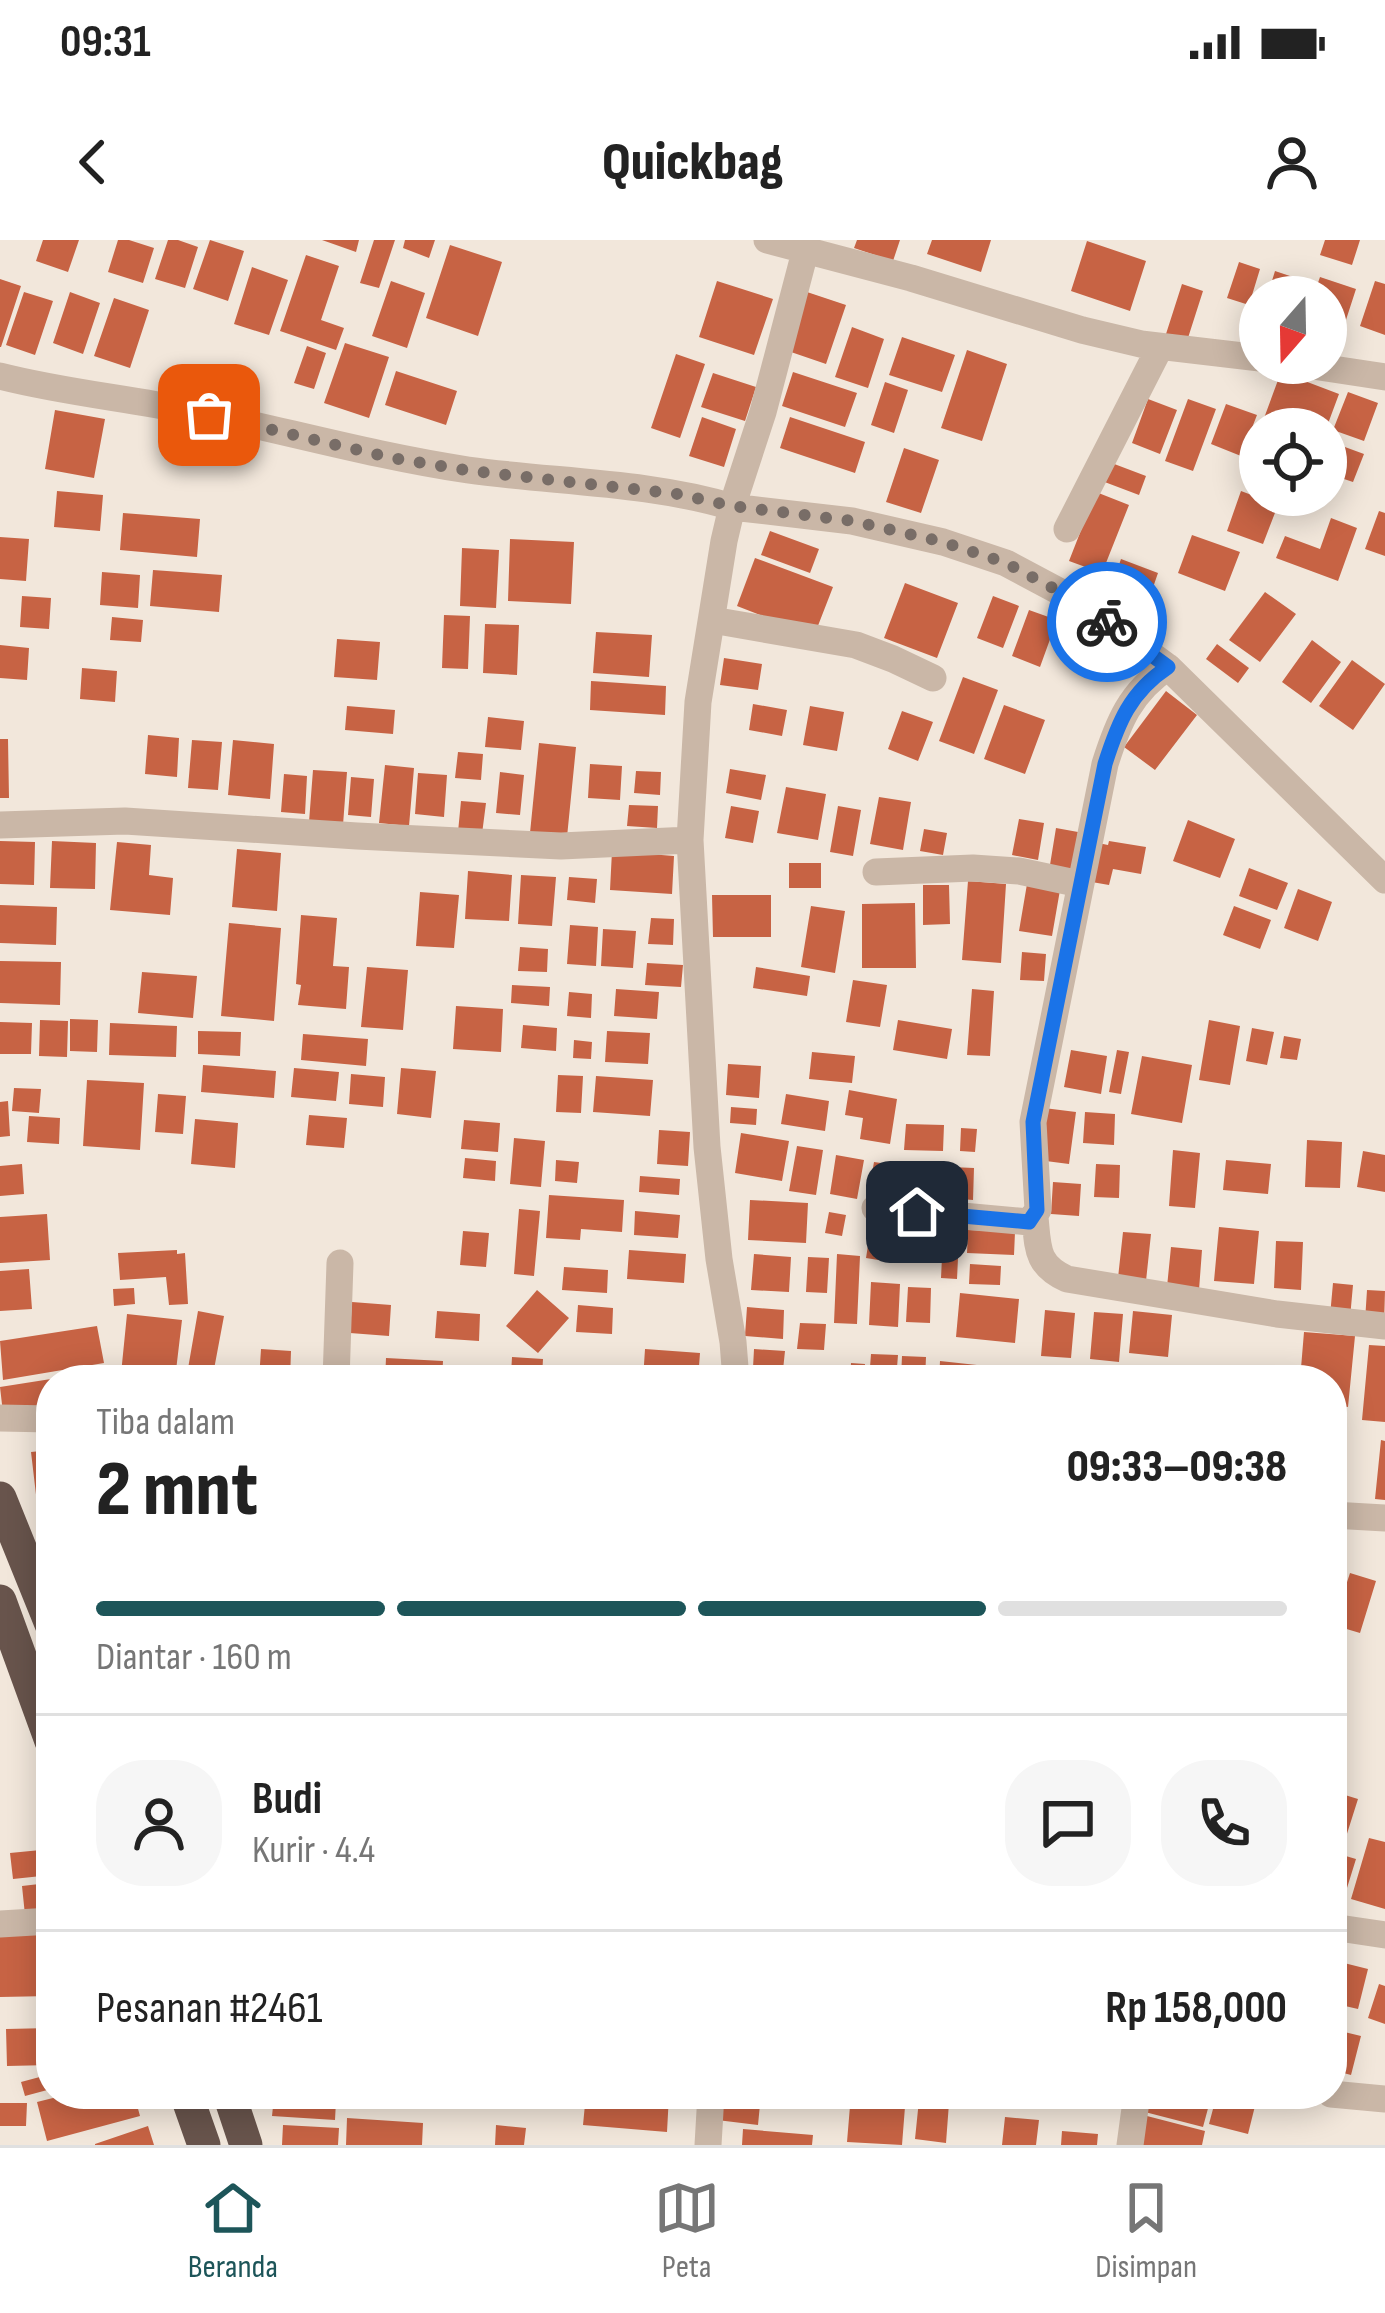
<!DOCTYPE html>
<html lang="id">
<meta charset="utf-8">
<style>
body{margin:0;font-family:"Sofia Sans Condensed",sans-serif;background:#f6f6f6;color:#222;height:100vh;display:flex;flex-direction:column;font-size:45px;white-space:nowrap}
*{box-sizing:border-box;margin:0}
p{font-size:39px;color:#767676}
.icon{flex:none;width:66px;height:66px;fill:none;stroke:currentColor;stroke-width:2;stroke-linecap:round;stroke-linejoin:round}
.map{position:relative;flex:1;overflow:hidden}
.side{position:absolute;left:36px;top:1125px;width:1311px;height:744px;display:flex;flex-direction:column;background:#fff;border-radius:48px;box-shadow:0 6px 30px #0003}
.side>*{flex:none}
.needle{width:78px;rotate:200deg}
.buttons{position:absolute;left:1239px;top:36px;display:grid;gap:24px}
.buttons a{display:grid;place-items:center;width:108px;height:108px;border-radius:50%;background:#fff;box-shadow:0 6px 30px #0003;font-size:60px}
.pin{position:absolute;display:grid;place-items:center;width:102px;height:102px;color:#fff;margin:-51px;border-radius:24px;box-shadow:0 6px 18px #0006}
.courier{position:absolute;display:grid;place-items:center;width:120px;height:120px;margin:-60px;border:9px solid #1a73e8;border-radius:50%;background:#fff;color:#222;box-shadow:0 3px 15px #0007}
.headline em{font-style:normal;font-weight:800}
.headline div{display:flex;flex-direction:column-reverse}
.headline{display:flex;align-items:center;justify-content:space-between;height:204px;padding:0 60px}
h1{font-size:78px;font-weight:800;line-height:90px}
.bar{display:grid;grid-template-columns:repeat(4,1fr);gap:18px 12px;align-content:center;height:144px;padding:0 60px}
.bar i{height:15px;border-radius:9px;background:#e0e0e0}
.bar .on{background:#1d5559}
.bar p{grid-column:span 4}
.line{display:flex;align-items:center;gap:30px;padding:0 60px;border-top:3px solid #e0e0e0}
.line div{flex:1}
.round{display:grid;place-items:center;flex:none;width:126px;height:126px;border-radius:48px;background:#f6f6f6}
.status{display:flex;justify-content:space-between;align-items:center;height:84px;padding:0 60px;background:#fff;direction:ltr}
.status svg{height:33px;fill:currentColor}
header{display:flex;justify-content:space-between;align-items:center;height:156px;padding:0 60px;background:#fff;font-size:54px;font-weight:800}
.tabs{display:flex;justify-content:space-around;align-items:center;height:168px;border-top:3px solid #e0e0e0;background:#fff;font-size:33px;color:#767676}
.tabs a{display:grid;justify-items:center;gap:6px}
.tabs .on{color:#1d5559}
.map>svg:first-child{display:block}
.building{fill:#c76344}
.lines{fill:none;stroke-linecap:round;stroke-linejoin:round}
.minor{stroke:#cab7a7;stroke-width:27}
.trunk{stroke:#68544c;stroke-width:33}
.done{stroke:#786d67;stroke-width:12;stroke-dasharray:0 21.6}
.route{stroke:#1a73e8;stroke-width:15}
</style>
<div class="status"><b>09:31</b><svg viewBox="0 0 49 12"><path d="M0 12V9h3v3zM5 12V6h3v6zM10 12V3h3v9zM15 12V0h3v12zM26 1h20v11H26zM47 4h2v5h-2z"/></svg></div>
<header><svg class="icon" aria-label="back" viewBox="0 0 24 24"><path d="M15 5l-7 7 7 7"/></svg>Quickbag<svg class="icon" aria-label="person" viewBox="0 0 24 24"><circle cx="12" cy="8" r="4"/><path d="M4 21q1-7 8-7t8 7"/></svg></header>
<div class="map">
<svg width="1385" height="1905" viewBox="0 0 1385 1905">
<rect width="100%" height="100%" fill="#f2e7db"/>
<path class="building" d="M43 0H79L68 32 36 21Z
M118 0H129L154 8 143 43 108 32Z
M168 0H178L198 7 185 48 155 39Z
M210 0 244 11 228 61 193 49Z
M322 0H359L356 12Z
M374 0H395L379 48 360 43Z
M405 0H435L429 18 403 8Z
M857 0H900L893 21 854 8Z
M932 0H991L981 32 927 14Z
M1325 0H1360L1352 25 1320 15Z
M1087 1 1146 21 1130 71 1071 51Z
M450 5 502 22 478 96 426 78Z
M306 15 339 26 321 80 344 88 336 110 280 91Z
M1239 22 1260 29 1249 65 1227 58Z
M252 27 288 40 269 95 234 84Z
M1275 31 1305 41 1300 57H1267Z
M1320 37 1356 49 1333 120 1326 118V57H1313Z
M0 39 21 46 1 107H0Z
M391 41 425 53 407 108 372 96Z
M717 41 773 59 754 115 699 97Z
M1375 41 1385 44V95L1360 86Z
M1182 44 1203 51 1187 101 1166 94Z
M24 52 53 61 35 115 6 105Z
M70 52 100 63 83 114 53 103Z
M807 52 846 65 826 124 788 111Z
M114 58 149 70 130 128 94 116Z
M852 87 884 99 868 148 835 137Z
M902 97 955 115 942 152 889 135Z
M345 103 389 117 369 178 324 163Z
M307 106 326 113 314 149 294 143Z
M967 110 1007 124 982 201 941 188Z
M676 114 705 124 680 198 651 188Z
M396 131 457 151 446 185 385 165Z
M793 132 857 153 845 187 782 166Z
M1281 132 1339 154 1326 189H1260Z
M713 133 756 147 745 181 701 167Z
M885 142 908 150 894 193 871 185Z
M1348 152 1378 163 1364 201 1333 190Z
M1148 159 1177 170 1160 214 1132 203Z
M1188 159 1216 169 1193 231 1165 221Z
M1226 164 1257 175 1241 216 1211 204Z
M55 170 105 179 94 238 45 229Z
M702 177 736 189 724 227 689 216Z
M790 177 865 202 855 233 780 208Z
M1334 203 1364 214 1353 242 1326 233V223Z
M904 208 939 220 921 273 886 262Z
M1109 222 1146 236 1139 255 1102 241Z
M57 251 103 255 100 291 54 287Z
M1241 251 1278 265 1263 304 1227 291Z
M1096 252 1129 265 1102 333 1069 321Z
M1379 271 1385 273V316L1365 309Z
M123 273 200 279 197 317 120 310Z
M1331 278 1357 288 1338 341 1276 318 1285 296 1320 309Z
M770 291 819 309 810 333 761 315Z
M1192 295 1240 312 1225 351 1178 333Z
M0 297 29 299 26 341 0 339Z
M510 299 574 302 571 364 508 361Z
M462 308 499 310 496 368 460 366Z
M755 318 833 347 814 396 737 366Z
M1121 319 1158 333 1150 356 1113 342Z
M153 330 222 335 219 372 150 366Z
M102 332 140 335 138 368 100 365Z
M905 343 958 363 937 418 884 398Z
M1265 352 1296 374 1260 422 1229 400Z
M22 356 51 358 49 389 20 387Z
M993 356 1019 366 1003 408 977 398Z
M1029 370 1057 380 1040 427 1012 416Z
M444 375 470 376 468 429 442 428Z
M112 377 143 380 141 402 110 400Z
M485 384 519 385 517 435 483 433Z
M596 392 652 395 649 437 593 433Z
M337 399 380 402 377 440 334 437Z
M1312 400 1341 422 1311 463 1282 442Z
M1217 404 1249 428 1238 443 1206 419Z
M0 405 29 408 27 440 0 438Z
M724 418 762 424 758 450 720 445Z
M1352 420 1385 444 1353 490 1319 466Z
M82 428 117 431 115 462 80 459Z
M963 437 998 450 974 514 939 501Z
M591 441 666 446 665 475 590 470Z
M1166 451 1197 475 1155 530 1124 507Z
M753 464 787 470 782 496 749 490Z
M1004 465 1045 480 1025 534 984 519Z
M347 466 395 470 393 494 345 490Z
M810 466 844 472 837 511 803 505Z
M902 471 933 482 918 521 888 509Z
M488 477 524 481 521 510 485 507Z
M148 495 179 498 177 537 145 534Z
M0 499H8L9 558H0Z
M192 500 222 502 218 550 188 548Z
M233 500 274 504 270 559 228 555Z
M539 503 576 507 567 597 530 593Z
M458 512 483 514 481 540 455 538Z
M590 524 622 526 620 560 588 558Z
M385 525 414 528 409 586 379 583Z
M730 529 766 535 761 560 726 553Z
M313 530 347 532 343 585 309 582Z
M636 531 661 532 660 555 634 553Z
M500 532 524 535 520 575 496 573Z
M418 533 447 535 444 577 415 574Z
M284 534 307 536 305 574 281 572Z
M351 537 374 539 371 577 348 575Z
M786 547 826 554 818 600 777 593Z
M879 557 911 562 903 610 870 604Z
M461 561 486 563 482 594 458 592Z
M629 565 658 566 657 588 627 586Z
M731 566 759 571 753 603 725 598Z
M838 566 861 570 853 616 830 612Z
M1019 579 1044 583 1038 620 1012 615Z
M1188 580 1235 599 1220 638 1173 621Z
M1056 588 1078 592 1071 635 1049 631Z
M924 589 947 593 943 615 920 611Z
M0 601 35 602 34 645 0 644Z
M52 601 96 603 95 649 50 648Z
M1109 601 1146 607 1141 634 1113 629 1109 645 1086 641 1093 602 1108 605Z
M117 602 151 605 149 635 173 638 170 675 110 670Z
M237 609 281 613 277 671 232 667Z
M612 611 674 616 672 654 610 650Z
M789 623H821V648H789Z
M1249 628 1288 643 1277 670 1239 656Z
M468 631 512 635 509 681 465 679Z
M521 635 556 637 552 686 518 684Z
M569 637 597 639 595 663 567 660Z
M968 641 1006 644 1001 723 962 720Z
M1027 644 1060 650 1052 696 1019 691Z
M923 645H949L950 684 923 685Z
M1298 649 1332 662 1318 701 1284 688Z
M420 652 459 655 454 708 416 706Z
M712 655H771V697H713Z
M915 663 916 728H862V664Z
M0 665 57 667 56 705 0 703Z
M811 666 845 671 835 733 801 727Z
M1234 666 1271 680 1260 709 1223 695Z
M301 675 337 678 333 726 349 727 346 769 298 765 301 745 296 744Z
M651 678 674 679 673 705 648 704Z
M229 683 281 688 274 781 221 776Z
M570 685 598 687 596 726 567 724Z
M603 689 636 691 633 728 601 726Z
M520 707 548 709 547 732 518 731Z
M1022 712 1046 714 1044 741 1020 740Z
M0 721 61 722 60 765 0 763Z
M647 723 683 725 681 747 645 745Z
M367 727 408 730 403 790 361 787Z
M756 727 810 736 807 756 753 748Z
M142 732 197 736 193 778 138 773Z
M853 740 887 745 880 787 846 782Z
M512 745 550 747 549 766 511 763Z
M616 749 659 752 657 779 614 776Z
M972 749 994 751 990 816 967 815Z
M569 752 592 754 591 778 567 776Z
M456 766 503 769 501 812 453 809Z
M70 779 98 780 97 812 70 811Z
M40 780 68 781 67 817 39 816Z
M898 780 952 789 947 819 893 810Z
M1209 780 1240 786 1230 845 1199 840Z
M0 782 32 783 31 814H0Z
M110 783 177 786 176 817 109 815Z
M523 785 557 788 556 811 521 808Z
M1252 788 1274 792 1267 825 1246 821Z
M198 791 241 792 240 816 198 814Z
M607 791 650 793 648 824 605 822Z
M303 794 368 799 366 826 301 820Z
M1284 796 1301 799 1297 820 1280 818Z
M574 800 592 802 591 819 573 818Z
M1071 810 1107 816 1101 854 1064 847Z
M1117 810 1129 812 1121 854 1109 852Z
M812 812 855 816 852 843 809 839Z
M1142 816 1192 825 1182 883 1131 874Z
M728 824 761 826 759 858 726 855Z
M203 825 276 831 274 858 201 852Z
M294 828 339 832 336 861 291 857Z
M401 828 436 831 431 878 397 874Z
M351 834 385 837 383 867 349 864Z
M558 835 583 836 581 873 556 872Z
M596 836 653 840 650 876 593 872Z
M87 840 144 843 140 910 83 906Z
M14 848 41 849 39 873 12 871Z
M849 850 897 859 890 904 860 899 863 878 845 875Z
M158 854 186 856 183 894 155 892Z
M786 854 829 861 825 891 781 884Z
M8 861 10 896 0 897V862Z
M731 867 757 869 756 885 730 883Z
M1044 868 1076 872 1069 924 1038 920Z
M1085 872 1115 874 1114 905 1083 903Z
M309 875 347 878 344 908 306 905Z
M29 876 60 878 59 904 27 902Z
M195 879 238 883 235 928 191 924Z
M464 880 500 883 498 912 461 909Z
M906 884 944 885 943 911 904 910Z
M961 888 977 889 975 912 960 911Z
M659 890 690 892 688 926 657 924Z
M741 893 789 901 782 941 735 933Z
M514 898 545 901 541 947 510 944Z
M1307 900 1342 902 1340 948 1305 947Z
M797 906 823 910 816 955 789 951Z
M1173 910 1200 913 1195 968 1169 966Z
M1363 911 1385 915V952L1357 947Z
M836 915 864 920 857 959 830 954Z
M465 918 496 921 495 941 463 938Z
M556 920 579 922 577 943 555 941Z
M1226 920 1271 924 1268 954 1223 950Z
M874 922 895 925 889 959 868 956Z
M22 924 24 954 0 956V926Z
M902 924 931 925 929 966 900 964Z
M1096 924 1120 925 1119 958 1094 957Z
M951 927 974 928 973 960 950 958Z
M640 936 680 939 679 955 639 952Z
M1053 942 1081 944 1079 976 1051 974Z
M549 955 624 960 622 992 581 989 580 1000 546 998Z
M750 960 808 963 806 1003 748 1000Z
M519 969 540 971 534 1036 514 1034Z
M635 971 680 975 678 998 634 995Z
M829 972 846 975 842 996 825 993Z
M47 974 50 1020 0 1023V977Z
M873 974 903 979 897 1023 866 1018Z
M907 985 929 986 927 1019 906 1018Z
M1219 987 1259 991 1254 1044 1214 1041Z
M968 990 1015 992 1014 1015 967 1013Z
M463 991 489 993 486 1027 460 1025Z
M1123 992 1151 994 1146 1041 1118 1038Z
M943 997 959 998 957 1039 941 1038Z
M1276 1001 1303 1002 1301 1050 1274 1048Z
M1171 1007 1202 1010 1199 1050 1167 1047Z
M177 1010V1014L185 1013 188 1064 169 1065 166 1037 120 1040 118 1013Z
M629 1010 686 1014 684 1043 627 1039Z
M754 1014 791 1017 789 1052 751 1050Z
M837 1014 860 1016 857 1084 834 1083Z
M808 1017 829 1018 827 1053 806 1052Z
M970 1024 1001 1026 1000 1045 969 1044Z
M564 1027 608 1030 607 1053 562 1050Z
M29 1029 32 1069 0 1071V1031Z
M871 1042 900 1044 898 1087 869 1085Z
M1333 1043 1353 1045 1350 1078 1330 1076Z
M908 1047 931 1048 930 1083 906 1082Z
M134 1048 135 1064 114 1066 113 1049Z
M537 1050 569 1078 538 1113 506 1086Z
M1367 1050 1385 1051 1384 1084 1365 1081Z
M960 1053 1019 1059 1015 1103 956 1097Z
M352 1062 391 1065 389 1096 350 1093Z
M578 1065 613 1068 612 1094 576 1092Z
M747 1067 784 1070 783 1099 745 1096Z
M1045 1070 1075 1073 1071 1118 1041 1116Z
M198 1071 224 1076 212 1140H186Z
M437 1071 480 1074 479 1101 435 1098Z
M1133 1071 1172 1075 1168 1117 1129 1113Z
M1094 1072 1123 1074 1119 1122 1090 1119Z
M127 1074 182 1080 175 1139 121 1134Z
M800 1083 826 1084 824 1110 797 1109Z
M97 1086 104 1123 3 1140 0 1101Z
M1304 1092 1355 1096 1348 1167 1332 1165V1140H1300Z
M1369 1105 1385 1106V1182L1362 1180Z
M261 1109 291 1111 290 1140H259Z
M645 1109 700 1113 698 1140H643Z
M754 1109 785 1111 783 1130 753 1128Z
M871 1114 898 1115 896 1140H869Z
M902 1116 926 1117 925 1140 901 1138Z
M512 1117 543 1119 542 1137 511 1134Z
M386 1118 443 1121 442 1140H385Z
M940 1121 986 1126 984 1140H939Z
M851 1123 865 1124 864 1140H850Z
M1005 1129 1039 1132 1038 1140H1004Z
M51 1139V1165L3 1173 0 1147Z
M1332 1195 1343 1196 1337 1261H1332Z
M1381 1200 1385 1201V1260L1375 1259Z
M51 1210V1261L37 1263 31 1212Z
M1350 1333 1376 1341 1360 1393 1333 1385Z
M1332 1551 1358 1559 1345 1600 1332 1596Z
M1369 1598 1385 1602V1669L1351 1659Z
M51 1609V1635L13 1639 10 1613Z
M1332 1612 1356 1619 1333 1693H1332Z
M48 1643 51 1672 25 1675 22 1646Z
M51 1692V1756L0 1757V1693Z
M1332 1720 1368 1729 1358 1769 1332 1763Z
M1379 1744 1385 1746V1784L1368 1778Z
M51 1788V1825L7 1826 6 1789Z
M1332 1789 1361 1796 1351 1835 1332 1830Z
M51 1834V1849L25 1856 21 1842Z
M69 1854H134L140 1876 47 1901 37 1862Z
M586 1854 669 1855 667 1892 583 1885Z
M719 1854H761L758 1885 717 1880Z
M851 1854H906L902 1905 847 1902Z
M1031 1854H1058L1057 1865 1030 1862Z
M1062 1854H1089L1088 1869 1061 1866Z
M1145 1854H1183L1210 1861 1203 1887 1141 1871Z
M1217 1854H1258L1248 1894 1209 1884Z
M274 1857 336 1861 335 1880 272 1876Z
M919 1860 949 1863 946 1903 915 1899Z
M0 1863H27L26 1886H0Z
M1147 1876 1205 1891 1202 1905H1140Z
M1005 1877 1039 1880 1036 1905H1002Z
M347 1878 423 1883 422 1905H346Z
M283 1885 339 1888 338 1905H282Z
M496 1885 526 1888 524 1905H495Z
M148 1886 154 1905H95V1904Z
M743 1889 813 1895 812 1905H742Z
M1062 1891 1098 1894 1097 1905H1061Z"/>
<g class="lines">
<path class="minor" d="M767 0 911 38 1082 90 1141 104 1260 118
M805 12 763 172 732 267 852 281 943 302 1006 323 1081 363 1168 427 1385 640
M1293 123 1385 137
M0 136C62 152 127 158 190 171 283 190 374 216 468 230 554 242 650 242 732 267L724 301 698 462 690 600 707 907 719 1019 733 1102 736 1140
M1067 289 1160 107
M712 380 856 405 893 419 933 438
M0 585 125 581 357 596 561 606 690 600
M876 632 973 628 1019 631 1080 644
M875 968 1029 982 1038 970 1033 882 1105 524C1118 483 1130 452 1168 427
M1035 977C1038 1008 1036 1025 1067 1039L1277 1074 1385 1086
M336 1140 340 1023
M0 1178 51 1179
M1332 1275 1385 1278
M0 1684 51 1681
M1332 1687 1385 1695
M1331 1854 1385 1859
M708 1905 711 1854
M1130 1905 1137 1854"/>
<path class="trunk" d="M0 1258 51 1384
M0 1361 51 1501
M186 1854 204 1905
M229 1854 246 1905"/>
</g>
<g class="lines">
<path class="done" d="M209 175 392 218 472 231 678 254 732 266 853 281 943 302 1006 323 1081 363 1107 382"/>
<path class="route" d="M917 972 1029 982 1037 970 1033 882 1105 524C1118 483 1130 452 1168 427L1107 382"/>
</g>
</svg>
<div class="buttons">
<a><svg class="needle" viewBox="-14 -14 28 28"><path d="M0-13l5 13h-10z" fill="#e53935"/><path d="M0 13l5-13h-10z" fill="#767676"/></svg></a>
<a><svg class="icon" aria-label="locate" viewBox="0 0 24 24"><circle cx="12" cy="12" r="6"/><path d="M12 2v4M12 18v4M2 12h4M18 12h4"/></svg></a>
</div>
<div class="pin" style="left:209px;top:175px;background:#ea580c"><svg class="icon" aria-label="bag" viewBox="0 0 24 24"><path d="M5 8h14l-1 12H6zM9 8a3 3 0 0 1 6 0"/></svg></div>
<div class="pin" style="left:917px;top:972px;background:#1f2937"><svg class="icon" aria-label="home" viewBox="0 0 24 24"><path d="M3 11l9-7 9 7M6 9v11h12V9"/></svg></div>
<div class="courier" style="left:1107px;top:382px"><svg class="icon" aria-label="bike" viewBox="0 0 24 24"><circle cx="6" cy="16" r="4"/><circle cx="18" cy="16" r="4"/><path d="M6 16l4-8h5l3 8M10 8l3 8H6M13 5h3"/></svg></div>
<section class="side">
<div class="headline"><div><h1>2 mnt</h1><p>Tiba dalam</p></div><em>09:33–09:38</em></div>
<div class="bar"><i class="on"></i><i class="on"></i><i class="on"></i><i></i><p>Diantar · 160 m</p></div>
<div class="line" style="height:216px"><a class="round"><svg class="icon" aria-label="person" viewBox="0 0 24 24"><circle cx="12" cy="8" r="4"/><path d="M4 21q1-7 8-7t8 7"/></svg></a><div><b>Budi</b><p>Kurir · 4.4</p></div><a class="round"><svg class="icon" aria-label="chat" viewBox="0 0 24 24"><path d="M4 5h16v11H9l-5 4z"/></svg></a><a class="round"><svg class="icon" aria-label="phone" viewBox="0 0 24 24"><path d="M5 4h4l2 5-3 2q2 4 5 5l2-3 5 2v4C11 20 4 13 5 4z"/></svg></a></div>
<div class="line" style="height:156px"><div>Pesanan #2461</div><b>Rp 158,000</b></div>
</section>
</div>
<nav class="tabs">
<a class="on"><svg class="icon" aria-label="home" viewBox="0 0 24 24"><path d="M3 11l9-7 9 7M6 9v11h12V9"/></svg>Beranda</a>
<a><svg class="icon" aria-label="map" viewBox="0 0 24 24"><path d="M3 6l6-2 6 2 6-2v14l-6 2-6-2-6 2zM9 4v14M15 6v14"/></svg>Peta</a>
<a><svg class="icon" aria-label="saved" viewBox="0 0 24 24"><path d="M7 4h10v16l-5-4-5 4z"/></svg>Disimpan</a>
</nav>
